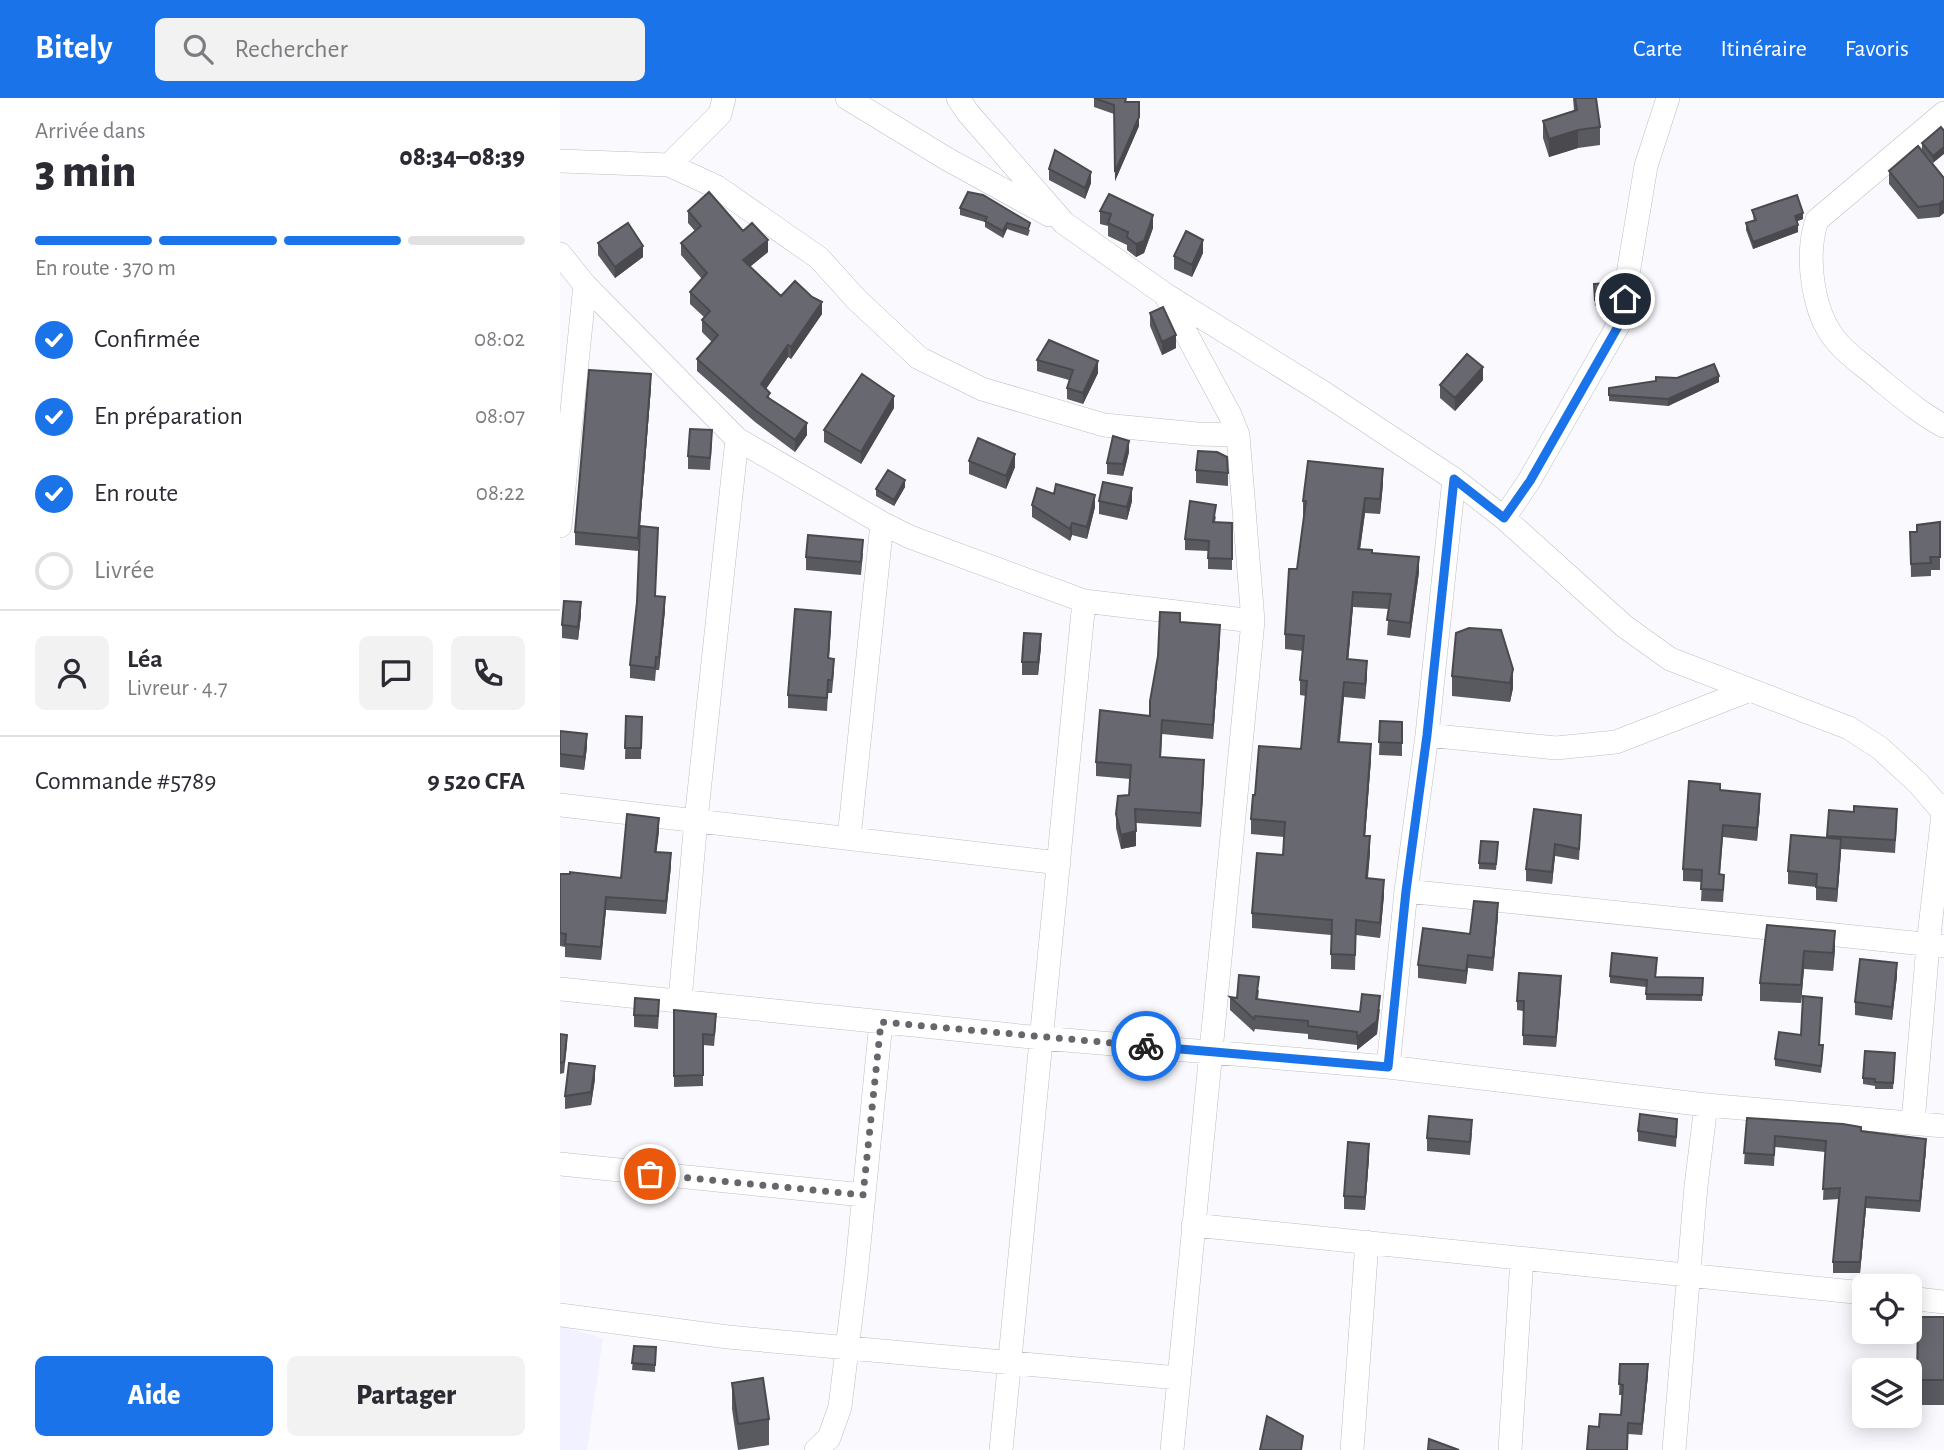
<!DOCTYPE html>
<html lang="fr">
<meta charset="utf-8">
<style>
body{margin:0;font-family:"Alegreya Sans",sans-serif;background:#f2f2f3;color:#2b2b33;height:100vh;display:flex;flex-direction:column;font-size:26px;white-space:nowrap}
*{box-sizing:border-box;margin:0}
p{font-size:23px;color:#7c7c81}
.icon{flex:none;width:38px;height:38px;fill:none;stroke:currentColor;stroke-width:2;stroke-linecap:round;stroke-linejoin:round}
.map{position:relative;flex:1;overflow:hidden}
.panel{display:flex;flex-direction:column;background:#fff;width:560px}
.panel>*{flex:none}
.tools{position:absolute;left:1292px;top:1176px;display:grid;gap:14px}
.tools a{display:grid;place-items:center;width:70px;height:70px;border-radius:10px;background:#fff;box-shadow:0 4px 18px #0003;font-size:35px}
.pin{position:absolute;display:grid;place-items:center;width:60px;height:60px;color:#fff;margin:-30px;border:4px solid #fff;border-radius:50%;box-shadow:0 2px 7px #0007}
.courier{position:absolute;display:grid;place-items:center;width:70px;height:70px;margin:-35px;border:5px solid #1a73e8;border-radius:50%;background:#fff;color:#222;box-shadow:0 2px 9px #0007}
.headline em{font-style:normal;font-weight:800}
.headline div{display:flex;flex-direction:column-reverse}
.headline{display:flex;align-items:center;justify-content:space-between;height:119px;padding:0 35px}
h1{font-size:46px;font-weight:800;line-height:52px}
.bar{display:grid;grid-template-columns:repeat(4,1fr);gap:10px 7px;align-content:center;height:84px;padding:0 35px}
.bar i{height:9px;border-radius:5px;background:#e1e1e2}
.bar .selected{background:#1a73e8}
.bar p{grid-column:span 4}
.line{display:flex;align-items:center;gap:18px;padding:0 35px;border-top:2px solid #e1e1e2}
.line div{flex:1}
.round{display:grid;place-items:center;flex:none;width:74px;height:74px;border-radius:10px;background:#f2f2f3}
ol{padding:0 35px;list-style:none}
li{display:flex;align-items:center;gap:21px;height:77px}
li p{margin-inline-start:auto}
li .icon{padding:7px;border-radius:50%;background:#1a73e8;color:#fff;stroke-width:4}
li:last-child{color:#7c7c81}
li i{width:38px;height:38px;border:4px solid #e1e1e2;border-radius:50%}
.primary-button{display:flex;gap:14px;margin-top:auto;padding:14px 35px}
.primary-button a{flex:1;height:80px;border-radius:10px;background:#1a73e8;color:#fff;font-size:28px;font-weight:800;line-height:80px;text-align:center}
.primary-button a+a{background:#f2f2f3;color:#2b2b33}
header{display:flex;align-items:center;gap:42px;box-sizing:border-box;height:98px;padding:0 35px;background:#1a73e8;color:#fff}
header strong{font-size:33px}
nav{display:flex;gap:38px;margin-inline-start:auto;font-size:24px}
.search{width:490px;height:63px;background:#f2f2f3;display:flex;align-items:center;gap:18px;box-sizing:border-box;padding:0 24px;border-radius:10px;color:#7c7c81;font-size:26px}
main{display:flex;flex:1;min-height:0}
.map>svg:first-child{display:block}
.built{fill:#f2f1ff}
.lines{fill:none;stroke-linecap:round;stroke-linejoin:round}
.minor-casing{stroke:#bdbdc6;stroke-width:24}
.minor{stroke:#fff;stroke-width:23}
.wall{fill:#595960}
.shaded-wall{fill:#49494e}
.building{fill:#686870;stroke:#49494e;stroke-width:2}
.done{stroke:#67666a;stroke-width:7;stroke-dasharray:0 12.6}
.route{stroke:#1a73e8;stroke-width:9}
</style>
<header>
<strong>Bitely</strong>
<div class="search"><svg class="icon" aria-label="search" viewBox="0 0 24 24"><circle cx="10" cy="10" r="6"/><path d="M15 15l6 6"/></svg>Rechercher</div>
<nav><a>Carte</a><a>Itinéraire</a><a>Favoris</a></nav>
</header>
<main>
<section class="panel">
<div class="headline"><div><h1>3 min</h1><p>Arrivée dans</p></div><em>08:34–08:39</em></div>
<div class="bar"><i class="selected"></i><i class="selected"></i><i class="selected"></i><i></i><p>En route · 370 m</p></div>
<ol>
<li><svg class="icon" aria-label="check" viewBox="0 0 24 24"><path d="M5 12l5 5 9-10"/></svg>Confirmée<p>08:02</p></li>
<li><svg class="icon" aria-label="check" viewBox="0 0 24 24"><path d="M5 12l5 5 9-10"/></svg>En préparation<p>08:07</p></li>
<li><svg class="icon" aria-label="check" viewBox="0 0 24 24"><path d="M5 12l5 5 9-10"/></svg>En route<p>08:22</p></li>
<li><i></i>Livrée</li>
</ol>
<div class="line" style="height:126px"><a class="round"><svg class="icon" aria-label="person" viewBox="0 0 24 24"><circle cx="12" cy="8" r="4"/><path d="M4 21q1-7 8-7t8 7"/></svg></a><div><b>Léa</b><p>Livreur · 4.7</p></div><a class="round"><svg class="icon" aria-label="chat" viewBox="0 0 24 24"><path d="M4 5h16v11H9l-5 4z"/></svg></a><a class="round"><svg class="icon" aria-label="phone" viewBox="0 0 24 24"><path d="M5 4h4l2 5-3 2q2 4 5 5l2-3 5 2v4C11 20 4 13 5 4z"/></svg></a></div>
<div class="line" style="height:91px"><div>Commande #5789</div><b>9 520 CFA</b></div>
<div class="primary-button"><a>Aide</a><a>Partager</a></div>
</section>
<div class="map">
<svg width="1384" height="1352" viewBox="0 0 1384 1352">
<rect width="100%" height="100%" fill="#fafafe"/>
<path class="built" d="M0 1228 43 1240 27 1352H0Z"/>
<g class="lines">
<defs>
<path id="minor" d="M287 0 387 61 489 117
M398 0 408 15 504 125 606 197 764 295 894 381 944 420 1064 528 1110 561 1289 630 1320 650 1358 685 1383 714
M1384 15 1257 122C1245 158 1252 216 1278 245 1291 260 1309 271 1323 284 1343 300 1361 316 1384 328
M0 63 109 67 157 89 259 160 296 201 359 260 422 291 544 327 637 336 678 337
M109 67 160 16 164 0
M0 156 25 187 177 341 322 425 350 439 524 503 693 523
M606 198 670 317 678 337 693 523 612 1352
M944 420 969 383 1060 224 1086 68 1108 0
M0 428 25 187
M867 637 996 650 1056 644 1190 592
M0 707 499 765
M289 740 322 425
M846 793 1384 848
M0 891 481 940 828 969 1146 1007 1384 1028
M120 902 136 722 177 341
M828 969 846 793 867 637 894 381
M1353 1025 1368 847 1384 707
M0 1066 303 1097
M633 1127 1304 1195
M1349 1200 1384 1204
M0 1217 168 1239 618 1280
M256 1352 269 1340 280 1309 296 1177 321 924
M441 1352 524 503
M792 1352 807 1144
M950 1352 962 1160
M1114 1352 1136 1088 1146 1007"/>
</defs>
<use href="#minor" class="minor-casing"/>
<use href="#minor" class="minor"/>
</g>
<path class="wall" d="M534 0H566V4H579V28L555 83 554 16 534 9Z
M1013 0H1036L1040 29V47L1018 50 989 59 983 40V23L1014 13Z
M1381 29 1373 65 1362 52V45Z
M489 71 531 85 525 101 489 82Z
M1329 73 1384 80V115L1379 119 1358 121 1329 86Z
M400 110 470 132 468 138 447 131 443 140 425 129V124L400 117Z
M1192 112 1243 121 1237 123 1238 134 1193 151 1186 132V125L1194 123Z
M128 113 183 133 208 154 190 169 221 198 262 216 231 261 228 259 206 291 210 301 247 337 235 354 195 324 137 273V261L152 244 142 234V222L144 219 130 206V194L142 181 121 157V145L135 133 128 125Z
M540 113 593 130 584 155 576 159 567 152V147L548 138V128L540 126Z
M38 145 83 159 55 180 38 157Z
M643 155 632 179 614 171V158Z
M1034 186 1051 191 1048 209 1035 208Z
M590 215 616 250 602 257 590 228Z
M477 262 538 275 523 306 507 301V290L509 282 477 273Z
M923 282 895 313 880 300V287Z
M1096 283 1159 284 1108 308 1049 303V290Z
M91 289 80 428 98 443 95 498 105 512 99 572H96L95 583 70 580V567L77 504 80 433 78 453 15 447V434Z
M334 310 301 366 264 344V332Z
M152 345 150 372 128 371V358Z
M569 354 563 378 547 376V365Z
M409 363 455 369 446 391 409 376Z
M636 372 668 375V388L636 385Z
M823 386 820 416 805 415 800 451 859 474 850 540 827 537 829 511 793 509 788 561 807 578 805 601 784 599 780 644 811 661 805 738 810 754 808 780 824 797 820 840 796 837 795 872 771 871V837L692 830V815L723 757 724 739 691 736V721L695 697 741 651 746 598 740 597V582L743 553 725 551V536L737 471 744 418H743V403Z
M345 389 334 408 316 398V391Z
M539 403H572L567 422 539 416Z
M472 407 535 409 527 441 512 437 510 443 472 419Z
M656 418 655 424 672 425V472L648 471V453L625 452V441Z
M1380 424V472H1371V478L1351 479 1350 434H1357Z
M303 455 301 477 246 472V459Z
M21 517 18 542 2 540V527Z
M620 525 660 541 653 641 602 636 601 659 644 676 641 729 576 725V748L561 751 556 730V716L569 697 570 681 536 678V664L590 618Z
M271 527 269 560 274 574 272 595H268L267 613 228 610V597Z
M941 532 953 590 950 604 892 598V578Z
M481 549 478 577H462V564Z
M66 618 82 619 81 661H65Z
M820 623 842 624V658L819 657Z
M0 633 27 649 24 672 0 669Z
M1160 692 1200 708 1197 743 1163 739 1160 776 1164 789 1163 804 1141 803 1142 784 1123 783V771Z
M974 711 1021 728 1019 762 995 758 992 786 966 783V771Z
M1269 712 1337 724 1335 755 1281 751 1277 804 1256 802V789L1228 786V773L1267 740Z
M99 733 96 754 111 768 106 816 46 812 41 862 5 859V849L0 848V776L61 780Z
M938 750 936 772 919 771V765Z
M938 818 933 873 908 870 906 886 858 880V867Z
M1207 827 1275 851 1273 873 1244 871 1241 905 1200 903V885Z
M1097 866 1096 879 1143 880 1142 903 1086 902V889L1050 885V878Z
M1337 878 1332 922 1295 917V904Z
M1001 888 996 949 963 947V913L957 912V903Z
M699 892 698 901 800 914 820 911 817 936 797 952V947L748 941V936L695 931 694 934 670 912V899L677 900Z
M114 912 156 927 154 948 143 947V988L114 989Z
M99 915 98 931 74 929V917Z
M0 936 7 947 4 975 0 976Z
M1259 947 1263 954 1261 975 1215 968V961Z
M1335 962 1333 991H1315V988L1303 986V980Z
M35 981 31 1007 5 1011V998Z
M1187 1020 1301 1033 1366 1052 1360 1114 1306 1110 1300 1175H1273V1164L1279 1101 1263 1102 1265 1054 1215 1049 1214 1068 1184 1066Z
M1117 1031 1116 1049 1078 1043V1033Z
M912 1035 910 1057 867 1053V1040Z
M809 1059 805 1112 784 1111V1098Z
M1358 1219H1384V1307H1357Z
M74 1248 96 1249 95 1274 72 1272Z
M1060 1266 1088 1277 1082 1337 1068 1336 1039 1329 1061 1317 1062 1297H1059Z
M172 1285 209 1321V1347L178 1352 172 1311Z"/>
<path class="shaded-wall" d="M579 19V28L555 83V74Z
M1018 32V50L989 59V41Z
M1384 49V56L1373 65V58Z
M531 74V85L525 101V90Z
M1384 102V115L1379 119V106Z
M1243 115V121L1235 124V118Z
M593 117V130L584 155 576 159V146Z
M447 125V131L443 140V133Z
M1238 127V134L1193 151V144Z
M208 142V154L183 174V162Z
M643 142V155L632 179V167Z
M83 148V159L55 180V169Z
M262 204V216L231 261V249Z
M616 237V250L602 257V244Z
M228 247V259L201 298V286Z
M538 263V275L523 306V295Z
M923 269V282L895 313V300Z
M91 276V289L78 453V440Z
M1159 278V284L1108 308V301Z
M334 298V310L301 366V354Z
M247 325V337L235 354V342Z
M569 343V354L563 378V366Z
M455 356V369L446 391V378Z
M823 371V386L820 416V401Z
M345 382V389L334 408V402Z
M572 390V403L567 422V409Z
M535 397V409L527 441V429Z
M805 400V415L798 466V451Z
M512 425V437L510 443V431Z
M859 459V474L850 540V525Z
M793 494V509L787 576V561Z
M105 499V512L99 572V559Z
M21 504V517L18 542V529Z
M271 514V527L268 573V560Z
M660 527V541L653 641V627Z
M481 536V549L478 577V564Z
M807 563V578L805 601V586Z
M953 571V590L950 604V585Z
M784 584V599L778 659V644Z
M27 636V649L24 672V659Z
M811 646V661L804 753V738Z
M644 662V676L641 729V715Z
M1200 696V708L1197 743V730Z
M99 720V733L95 767V754Z
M576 733V748L561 751V737Z
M810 738V754L806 795V780Z
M1281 741V754L1277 804V791Z
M995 746V758L992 786V774Z
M111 755V768L106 816V803Z
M824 782V797L820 840V825Z
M46 799V812L41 862V849Z
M938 805V818L933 873V860Z
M1275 833V851L1273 873V855Z
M1244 853V871L1241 905V887Z
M908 857V870L906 886V873Z
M1337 865V878L1332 922V909Z
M1001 878V888L996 949V939Z
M820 898 817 936 797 952V939Z
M35 968V981L31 1007V994Z
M1366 1041V1052L1360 1114V1103Z
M809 1046V1059L805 1112V1099Z
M1306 1099V1110L1300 1175V1164Z
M1088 1266V1277L1082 1337V1326Z"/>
<path class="building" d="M534 0H566L565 4H579V19L555 74 554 7Z
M1015 0H1036L1040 29 1018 32 989 41 983 23 1017 12Z
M1381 29 1384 33V49L1373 58 1362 45Z
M1358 48 1384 80V102L1379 106 1358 109 1329 73Z
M495 52 531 74 525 90 489 71Z
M149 94 183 133 192 125 208 142 183 162 221 198 235 183 252 199 262 204 231 249 228 247 201 286 210 295 207 299 247 325 235 342 195 312 137 261 158 237 142 222 150 213 130 194 147 175 121 145 141 128 128 113Z
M408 94 423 97 470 125 468 131 447 125 443 133 425 123 427 119 400 110Z
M549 96 593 117 584 143 576 146 567 139 568 134 548 125 551 116 540 113Z
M1237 97 1243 115 1235 118 1238 127 1193 144 1186 125 1196 122 1192 112Z
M68 125 83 148 55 169 38 145Z
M626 133 643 142 632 167 614 158Z
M1051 185 1048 203 1035 202 1034 186Z
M603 209 616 237 602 244 590 215Z
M489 242 538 263 523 295 507 290 513 272 477 262Z
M907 256 923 269 895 300 880 287Z
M1154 266 1159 278 1108 301 1049 297V290L1096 283V279L1117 280Z
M29 272 91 276 78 440 15 434Z
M302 276 334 298 301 354 264 332Z
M130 331 152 332 150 360 128 358Z
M553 338 569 343 563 366 547 365Z
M418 340 455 356 446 378 409 363Z
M638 353 657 354 667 359 668 375 636 372Z
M748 363 823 371 820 401 805 400 798 451 812 452V455L859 459 850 525 827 522 831 496 793 494 787 561 807 563 805 586 784 584 778 644 811 646 804 738H810L806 780 824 782 820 825 796 822 795 857 771 856 772 822 692 815 697 755 723 757 725 724 691 721 693 697H695L699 648 741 651 747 583 740 582 744 538 725 536 729 471H737L746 403H743Z
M328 372 345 382 334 402 316 391Z
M543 384 572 390 567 409 539 403Z
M496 386 535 397 527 429 512 425 510 431 472 407 477 390 494 396Z
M630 403 656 407 653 424 672 425V461L648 460 649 443 625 441Z
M1380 424V459H1370L1371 465 1351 466 1350 434H1357V427Z
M80 428 98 430 95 498 105 499 99 559H96L95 570 70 567 77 504Z
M248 437 303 442 301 464 246 459Z
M4 503 21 504 18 529 2 527Z
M235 511 271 514 268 560 274 561 272 582H268L267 600 228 597Z
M600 514 620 515V524L660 527 653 627 602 622 600 659 644 662 641 715 575 711 576 733 561 737 556 716 558 698 569 697 571 667 536 664 540 612 590 618V603L598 558Z
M909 530 941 532 953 571 950 585 892 578 896 535Z
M464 535 481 536 478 564H462Z
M66 618 82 619 81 650H65Z
M820 623 842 624V645L819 644Z
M0 633 27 636 24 659 0 656Z
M1129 683 1160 686V692L1200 696 1197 730 1163 727 1159 776 1164 777 1163 792 1141 791 1142 772 1123 771Z
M1294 708 1337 711 1335 742 1267 738 1269 712 1294 714Z
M974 711 1021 717 1019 751 995 746 992 774 966 771Z
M67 716 99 720 95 754 111 755 106 803 46 799 41 849 5 846 6 836 0 835V776H10V774L61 780Z
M1231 737 1281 741 1277 791 1256 789 1257 776 1228 773Z
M921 743 938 744 936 766 919 765Z
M914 803 938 805 933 860 908 857 906 873 858 867 863 830 910 836Z
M1207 827 1275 833 1273 855 1244 853 1241 887 1200 885Z
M1052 855 1097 860 1095 879 1143 880 1142 897 1086 896 1087 882 1050 878Z
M1300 861 1337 865 1332 909 1295 904Z
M959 875 1001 878 996 939 963 937 964 903H957Z
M679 877 699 879 696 901 800 914 802 896 820 898 817 923 797 939V934L748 928V923L695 918 694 921 670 899 677 900Z
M1243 898 1262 900 1259 947H1263L1261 968 1215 961 1219 934 1241 937Z
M75 900 99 902 98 918 74 917Z
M114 912 156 916 154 937 143 936V977L114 978Z
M0 936 7 937 4 964 0 965Z
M1305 953 1335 955 1333 985 1315 984V981L1303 980Z
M9 965 35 968 31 994 5 998Z
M1080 1016 1117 1021 1116 1039 1078 1033Z
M869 1018 912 1022 910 1044 867 1040Z
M1187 1020 1283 1026 1301 1029V1033L1366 1041 1360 1103 1306 1099 1300 1164H1273L1280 1090 1263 1091 1266 1043 1215 1038 1214 1057 1184 1055Z
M788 1044 809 1046 805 1099 784 1098Z
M1358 1219H1384V1282H1357Z
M74 1248 96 1249 95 1267 72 1265Z
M1060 1266H1088L1082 1326 1068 1325 1067 1352H1027L1029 1328 1039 1329 1040 1316 1061 1317 1063 1287 1059 1286Z
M203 1280 209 1321 178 1326 172 1285Z
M707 1318 743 1338 741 1352H700Z
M869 1341 899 1352H868Z"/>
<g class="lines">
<path class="done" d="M90 1076 303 1097 321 924 586 948"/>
<path class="route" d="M586 948 828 969 846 793 867 637 894 381 944 420 970 383 1060 225 1065 201"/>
</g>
</svg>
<div class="tools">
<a><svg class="icon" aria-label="locate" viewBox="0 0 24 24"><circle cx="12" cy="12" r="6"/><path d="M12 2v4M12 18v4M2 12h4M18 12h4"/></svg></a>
<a><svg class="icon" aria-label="layers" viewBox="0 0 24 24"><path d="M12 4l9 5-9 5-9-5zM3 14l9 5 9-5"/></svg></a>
</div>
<div class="pin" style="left:90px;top:1076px;background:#ea580c"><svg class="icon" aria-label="bag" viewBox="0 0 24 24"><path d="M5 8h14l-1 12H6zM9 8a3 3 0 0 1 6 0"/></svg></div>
<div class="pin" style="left:1065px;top:201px;background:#1f2937"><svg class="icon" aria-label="home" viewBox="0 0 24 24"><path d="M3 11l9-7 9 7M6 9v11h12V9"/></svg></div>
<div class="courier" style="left:586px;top:948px"><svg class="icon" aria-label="bike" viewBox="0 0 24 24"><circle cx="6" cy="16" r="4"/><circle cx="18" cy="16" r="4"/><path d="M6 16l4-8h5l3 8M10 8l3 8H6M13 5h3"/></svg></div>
</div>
</main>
